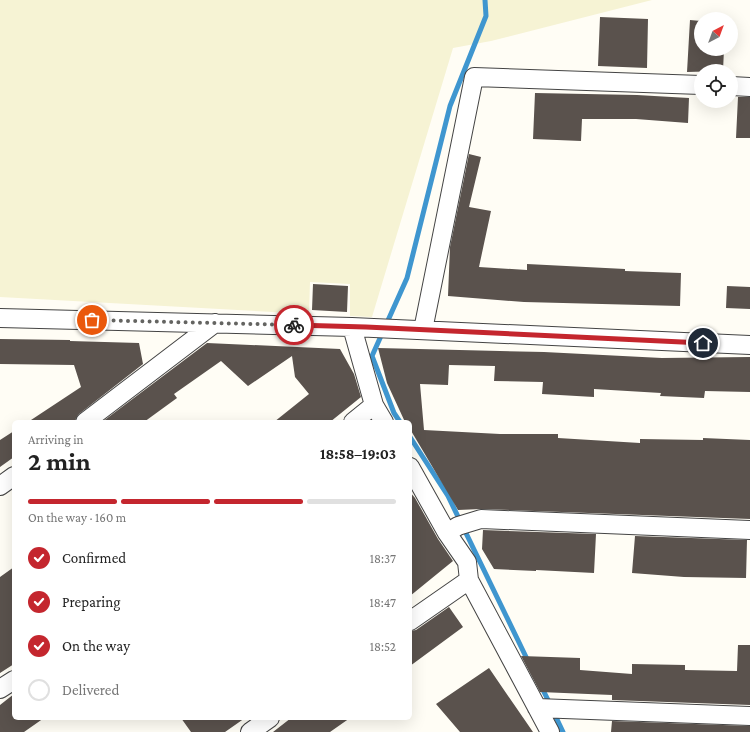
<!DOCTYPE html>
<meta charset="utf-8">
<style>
body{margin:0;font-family:"Crimson Pro",serif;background:#f2f2f2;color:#222;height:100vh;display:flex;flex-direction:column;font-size:15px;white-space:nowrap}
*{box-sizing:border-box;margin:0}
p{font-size:13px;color:#767676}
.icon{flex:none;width:22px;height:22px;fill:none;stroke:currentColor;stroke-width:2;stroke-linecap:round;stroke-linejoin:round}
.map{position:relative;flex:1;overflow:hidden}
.panel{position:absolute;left:12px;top:420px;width:400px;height:300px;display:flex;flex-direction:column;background:#fff;border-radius:6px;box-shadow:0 4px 16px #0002}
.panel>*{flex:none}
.needle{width:26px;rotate:41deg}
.tools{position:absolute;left:694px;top:12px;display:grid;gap:8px}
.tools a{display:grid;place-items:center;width:44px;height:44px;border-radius:50%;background:#fff;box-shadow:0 4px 16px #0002;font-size:20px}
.pin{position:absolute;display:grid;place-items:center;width:34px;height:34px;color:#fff;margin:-17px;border:2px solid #fff;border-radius:50%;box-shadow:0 1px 4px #0007}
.courier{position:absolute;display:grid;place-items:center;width:40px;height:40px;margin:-20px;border:3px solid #c4262e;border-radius:50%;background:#fff;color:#222;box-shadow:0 1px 5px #0007}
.summary em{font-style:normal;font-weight:700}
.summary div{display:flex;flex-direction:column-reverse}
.summary{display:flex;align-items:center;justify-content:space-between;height:68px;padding:0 16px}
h1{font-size:26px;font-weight:700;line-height:30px}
.bar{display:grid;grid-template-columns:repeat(4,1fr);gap:6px 4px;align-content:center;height:48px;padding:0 16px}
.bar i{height:5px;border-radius:3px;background:#e0e0e0}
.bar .active{background:#c4262e}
.bar p{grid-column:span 4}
ol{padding:0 16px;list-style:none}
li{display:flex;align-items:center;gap:12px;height:44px}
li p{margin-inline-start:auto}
li .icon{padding:4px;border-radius:50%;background:#c4262e;color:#fff;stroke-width:4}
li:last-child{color:#767676}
li i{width:22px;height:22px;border:2px solid #e0e0e0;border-radius:50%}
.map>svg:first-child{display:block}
.farmland{fill:#f6f3d4}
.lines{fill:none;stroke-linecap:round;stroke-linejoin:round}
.stream{stroke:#3f96cf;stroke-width:5}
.building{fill:#5a524d}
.minor-casing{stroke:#444;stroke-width:20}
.minor{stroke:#fff;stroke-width:18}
.done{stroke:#646461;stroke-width:4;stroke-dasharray:0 7.2}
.route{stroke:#c4262e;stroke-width:5}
</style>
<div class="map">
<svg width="750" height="732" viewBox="0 0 750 732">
<rect width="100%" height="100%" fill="#fffdf5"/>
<path class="farmland" d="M0 0H652L491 41 453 48 372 317 350 316V284L310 282 309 314 0 297Z"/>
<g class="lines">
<path class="stream" d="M400 422 394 413 372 356 407 278 450 106 486 16 485 0
M410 437 448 496 528 661
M541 686 550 704
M554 713 563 732"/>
</g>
<path class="building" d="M600 17 648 19 647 68 598 66Z
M690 20 701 21V49H724L723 71 687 72Z
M535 93 637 95 689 98 688 123 636 119H582L581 141 533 139Z
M738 97H750V138H736Z
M469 154 481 157 469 207 491 211 479 267 527 270V264L625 269V271L681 273 680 306 524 302 448 296 450 247Z
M313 284 348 286 347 312 312 310Z
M727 286 750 287V309L726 308Z
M0 339 70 340V341L139 343 143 364 79 414 76 418 75 422H28L81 387 74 365 0 364Z
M207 343 340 349 354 374 361 397 330 422H274L309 394 295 377 292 356 248 386 221 361 174 394 177 398 144 422H102Z
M378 348 544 352 662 358 750 357V392L705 391 704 398 660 396 661 393 594 389V397L542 394 543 382 494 381 495 366 449 365 448 385 420 384 424 430 500 434H558V438L640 443V439L703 440V438L750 440V519L481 509 458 510 410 429V422H405L387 383Z
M14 431V457L0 467V440Z
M410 492 415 498 438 539 453 561 410 596Z
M483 530 596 534 594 573 536 570V571L494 569 482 549Z
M635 536 747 540 746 578 684 577 632 573Z
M14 567V664L0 673V577Z
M449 607 463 627 410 666V631L416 630Z
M738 645H750V705L612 700V695L540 692 521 656 580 658V670L632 674V664L685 665V670L737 671Z
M489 668 504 690 533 732H460L436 704Z
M14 694V718H44L24 732H0V705Z
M181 718H245L225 732H191Z
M291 718H350L330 732H273Z
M612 721 750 726V732H611Z"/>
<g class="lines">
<defs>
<path id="minor" d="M731 86 750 87
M0 318 352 327 750 345
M352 327 374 405 384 422
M423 330 474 77 701 85
M85 422 215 323
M353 422 374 405
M410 467 447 533 467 562 469 580 550 732
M0 486 14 476
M447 533 458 526 481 519 750 530
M410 621 469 580
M0 689 14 680
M537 708 750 716
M250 732 270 718"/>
</defs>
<use href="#minor" class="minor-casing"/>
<use href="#minor" class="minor"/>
</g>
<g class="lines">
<path class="done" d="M92 320 294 325"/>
<path class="route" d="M294 325 366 327 703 343"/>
</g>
</svg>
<div class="tools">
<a><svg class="needle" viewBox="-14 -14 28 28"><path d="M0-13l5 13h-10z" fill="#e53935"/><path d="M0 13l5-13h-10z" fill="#767676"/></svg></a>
<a><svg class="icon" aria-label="locate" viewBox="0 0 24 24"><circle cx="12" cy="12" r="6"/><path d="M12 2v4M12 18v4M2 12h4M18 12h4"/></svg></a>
</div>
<div class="pin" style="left:92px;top:320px;background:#ea580c"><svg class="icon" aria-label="bag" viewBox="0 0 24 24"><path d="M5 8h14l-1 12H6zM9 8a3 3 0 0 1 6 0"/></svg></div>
<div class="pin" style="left:703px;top:343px;background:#1f2937"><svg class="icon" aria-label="home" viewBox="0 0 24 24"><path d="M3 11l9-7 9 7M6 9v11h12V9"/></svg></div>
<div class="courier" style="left:294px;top:325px"><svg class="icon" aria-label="bike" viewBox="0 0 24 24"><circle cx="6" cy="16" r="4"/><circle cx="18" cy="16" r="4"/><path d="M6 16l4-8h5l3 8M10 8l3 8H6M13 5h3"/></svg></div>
<section class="panel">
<div class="summary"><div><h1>2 min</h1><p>Arriving in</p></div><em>18:58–19:03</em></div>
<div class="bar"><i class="active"></i><i class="active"></i><i class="active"></i><i></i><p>On the way · 160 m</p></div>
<ol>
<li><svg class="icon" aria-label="check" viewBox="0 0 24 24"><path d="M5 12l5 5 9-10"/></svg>Confirmed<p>18:37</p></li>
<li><svg class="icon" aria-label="check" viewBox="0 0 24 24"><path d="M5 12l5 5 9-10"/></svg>Preparing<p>18:47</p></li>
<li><svg class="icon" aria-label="check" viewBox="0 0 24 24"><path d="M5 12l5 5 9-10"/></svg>On the way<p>18:52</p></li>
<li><i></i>Delivered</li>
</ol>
</section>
</div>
